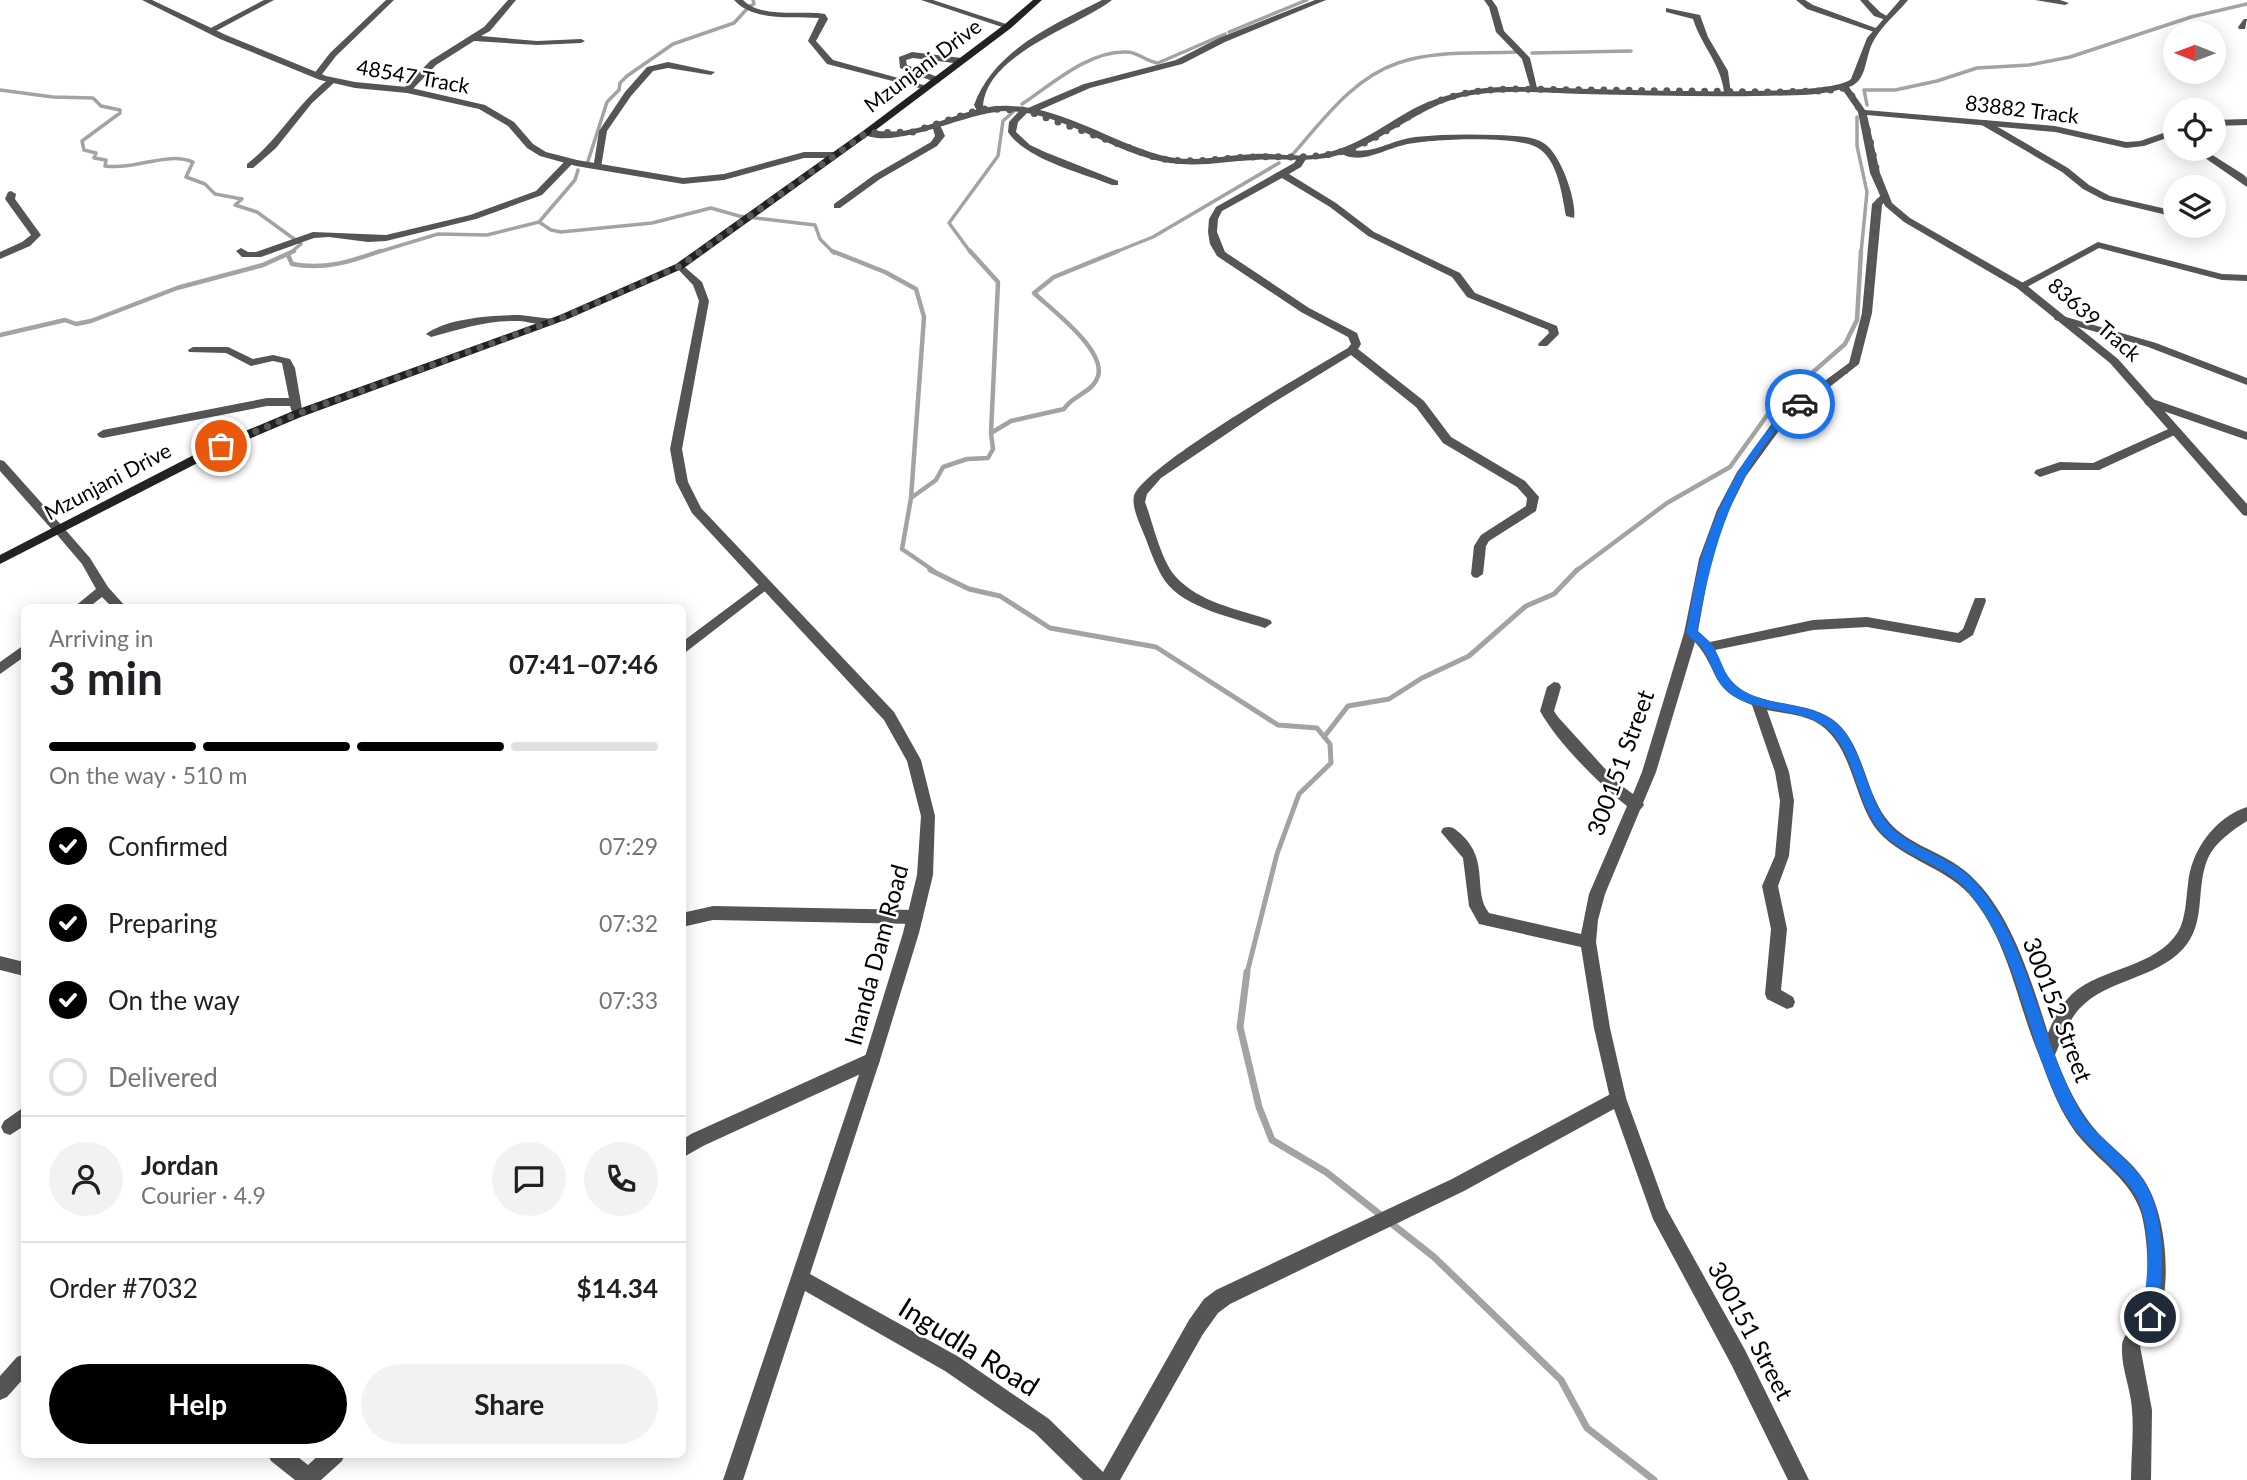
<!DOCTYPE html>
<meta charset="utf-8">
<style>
body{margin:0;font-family:Lato,sans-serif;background:#f2f2f2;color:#202124;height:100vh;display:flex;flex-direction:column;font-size:26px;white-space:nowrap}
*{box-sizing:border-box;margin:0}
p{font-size:23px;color:#757577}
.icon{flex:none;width:38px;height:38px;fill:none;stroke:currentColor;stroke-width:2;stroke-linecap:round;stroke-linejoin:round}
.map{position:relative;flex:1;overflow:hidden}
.side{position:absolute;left:21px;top:604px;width:665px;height:854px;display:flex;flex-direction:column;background:#fff;border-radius:10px;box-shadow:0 4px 18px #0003}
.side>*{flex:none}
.needle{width:46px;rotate:271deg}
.tools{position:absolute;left:2163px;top:21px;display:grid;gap:14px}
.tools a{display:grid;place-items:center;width:63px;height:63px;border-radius:50%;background:#fff;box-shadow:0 4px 18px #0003;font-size:35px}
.pin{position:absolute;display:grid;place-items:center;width:60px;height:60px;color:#fff;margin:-30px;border:4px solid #fff;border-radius:50%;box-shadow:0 2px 7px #0007}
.courier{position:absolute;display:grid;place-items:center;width:70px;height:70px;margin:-35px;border:5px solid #1a73e8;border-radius:50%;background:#fff;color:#222;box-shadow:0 2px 9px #0007}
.head em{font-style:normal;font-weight:700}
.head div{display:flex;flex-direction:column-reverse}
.head{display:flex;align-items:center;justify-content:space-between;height:119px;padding:0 28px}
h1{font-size:46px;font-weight:700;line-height:52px}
.bar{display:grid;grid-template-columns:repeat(4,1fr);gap:10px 7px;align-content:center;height:84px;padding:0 28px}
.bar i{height:9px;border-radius:5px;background:#e0e0e0}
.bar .on{background:#000}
.bar p{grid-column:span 4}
.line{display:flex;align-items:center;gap:18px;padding:0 28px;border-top:2px solid #e0e0e0}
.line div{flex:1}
.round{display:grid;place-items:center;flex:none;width:74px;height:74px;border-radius:37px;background:#f2f2f2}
ol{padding:0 28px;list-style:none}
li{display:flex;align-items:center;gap:21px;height:77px}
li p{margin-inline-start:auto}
li .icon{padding:7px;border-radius:50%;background:#000;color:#fff;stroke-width:4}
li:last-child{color:#757577}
li i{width:38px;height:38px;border:4px solid #e0e0e0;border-radius:50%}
.action{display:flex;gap:14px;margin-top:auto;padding:14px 28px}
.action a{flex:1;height:80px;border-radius:42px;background:#000;color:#fff;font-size:28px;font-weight:700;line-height:80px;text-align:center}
.action a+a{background:#f2f2f2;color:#202124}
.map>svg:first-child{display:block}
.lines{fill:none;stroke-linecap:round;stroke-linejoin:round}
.stream-far3{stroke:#a3a3a3;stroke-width:3.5}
.stream-far2{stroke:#a3a3a3;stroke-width:4.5}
.stream-far1{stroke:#a3a3a3;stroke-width:5}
.stream{stroke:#a3a3a3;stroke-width:7}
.minor{fill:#555;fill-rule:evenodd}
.tertiary{fill:#555;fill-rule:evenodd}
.secondary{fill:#222;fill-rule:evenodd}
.route{fill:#1a73e8}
.done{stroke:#595959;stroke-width:7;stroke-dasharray:0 12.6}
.labels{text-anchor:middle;stroke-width:5;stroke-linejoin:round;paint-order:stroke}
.far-street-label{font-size:21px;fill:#000;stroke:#fff}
.street-label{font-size:24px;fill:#000;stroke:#fff}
.near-street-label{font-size:28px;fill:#000;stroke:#fff}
</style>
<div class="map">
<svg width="2247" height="1480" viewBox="0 0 2247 1480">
<rect width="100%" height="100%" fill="#fff"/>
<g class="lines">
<path class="stream-far3" d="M750 6 754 4 753 0
M1229 32 1307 0
M1532 53 1631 51
M0 90 53 97 93 98 101 106 120 110V113L82 141 84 150 96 153 94 158 106 160 105 166C138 170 166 151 193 162L186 177 205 184 215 194 242 199 235 205 257 212 301 244 290 253
M1022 104C1051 85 1089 50 1127 52 1138 52 1147 62 1158 63L1225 34
M1867 105 1864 90H1895L1937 81 1977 68 2029 65 2070 57 2191 17 2247 4
M1857 117V146L1867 192 1861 253
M1293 154C1323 120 1353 78 1398 63 1434 50 1478 54 1516 52
M588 161 607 102 619 90 620 83 627 76 673 44 734 23 746 10
M539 222 575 180 578 170
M375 253 438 234 487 235 539 222 551 230 561 232 652 223 711 208 739 216 815 225 820 239 834 253
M971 253 949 223 998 156 1003 121 1014 111
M1113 253 1153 237 1279 163"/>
<path class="stream-far2" d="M832 251 885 272 916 289 924 317 911 498
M970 251 998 282 991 433
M288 255 292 264C324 270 350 262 380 251
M0 335 65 320 76 324 91 321 177 288 263 265 294 251
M934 571 902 549 911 498 936 480 943 467 967 459 988 458 993 449 991 433 1011 421 1064 409C1072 395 1093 393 1098 376 1106 350 1051 309 1034 293L1054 277 1118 251
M1576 571 1667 503 1730 467 1773 407 1845 344 1857 320 1861 251"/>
<path class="stream-far1" d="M930 570 969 589 1000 596 1050 628 1156 647 1278 725 1317 728 1330 744 1331 763 1299 794 1277 854 1247 973
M1324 737 1348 706 1389 699 1422 678 1469 656 1526 606 1554 594 1577 570"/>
<path class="stream" d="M1247 972 1240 1027 1259 1107 1272 1140 1326 1172 1434 1257 1561 1380 1587 1428 1654 1480"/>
<path class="minor" d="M264 0H274L214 32 207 30Z
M386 0H394L336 56 320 77H314L313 75 330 53Z
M508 0H516L490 31 481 36 537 41 581 39 585 41 581 43 537 45 474 41 436 65 410 92H404V88L430 61 484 27Z
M734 0H743C762 19 800 10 825 14L828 19 816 41 833 60 931 87 927 90 827 64 808 41 819 18C792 16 754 22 734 0Z
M921 0H933L1012 26 1005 28Z
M1102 0H1112C1076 28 981 55 983 111H977L974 105C994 50 1053 25 1102 0Z
M1315 0H1326L1225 42 1182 64 1090 88 1033 113H1027L1018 122 1016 132 1030 145 1045 152 1118 181V185H1112C1080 172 1027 160 1008 132L1009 122 1022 108H1028L1084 84 1176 60 1219 38Z
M1484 0H1492L1497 7 1504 31 1530 58 1538 92 1531 90 1522 59 1496 32 1489 7Z
M1796 0H1805L1813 5 1881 30 1874 32 1807 9Z
M1860 0H1868L1880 12 1890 18 1886 20 1874 16Z
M2035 0H2060L2069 3 2065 5Z
M1666 8 1700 15 1708 37 1728 71 1731 94 1724 92C1721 64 1701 45 1693 19L1666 12Z
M2244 19H2247L2245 29H2239L2238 27Z
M912 52 962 58 966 61 962 64 913 58 906 60 907 65 940 78V82L937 83 900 68 899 57Z
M668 62 715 72 711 75 668 68 653 71 631 96 607 131 601 167 593 169 599 131 625 92 647 67Z
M329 79 336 81 312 103 276 148 253 168H247V164C279 140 297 103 329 79Z
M1980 120H1986L2068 168 2089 185 2110 196 2175 211V217L2104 200 2083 189 2062 172 1980 124Z
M936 122 940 125 945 136 937 146 880 179 840 208H834V204L874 175 931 142 935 136 932 125Z
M1497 135C1512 136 1533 135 1545 144 1561 155 1577 201 1574 218L1566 216C1562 195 1558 160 1538 148 1518 135 1428 139 1404 145 1381 150 1359 167 1337 151L1342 148C1372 157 1386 141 1415 137 1442 134 1470 134 1497 135Z
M2192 149H2203L2244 175 2247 178V187Z
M1298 157 1306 159 1301 167 1289 174 1336 203 1374 232 1460 273 1475 293 1557 326 1559 334 1547 346H1539L1538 344 1549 333 1548 330 1467 297 1452 277 1368 236 1330 207 1282 178 1222 211 1218 219 1217 232 1225 252 1309 308 1357 333 1361 344 1358 349 1424 401 1451 437 1525 481 1539 497 1536 511 1489 541 1486 546 1483 574 1477 578 1473 577 1471 574 1474 546 1481 535 1526 506 1527 498 1517 487 1443 443 1416 407 1351 355 1268 406 1161 478 1147 494 1145 502C1153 523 1161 561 1176 577 1200 603 1238 609 1270 620L1272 623 1265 628C1234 618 1184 608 1165 581 1157 569 1152 555 1147 542 1143 530 1131 509 1134 496 1143 466 1313 369 1348 348L1351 344 1348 337 1301 312 1217 256 1210 244 1208 232 1209 219 1216 207 1294 163Z
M566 160 574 162 542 195 476 219 386 241 368 242 329 237 314 238 261 257H242L236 251 241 248 248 252H256L313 232 386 235 470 215 536 191Z
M11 191 16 194 15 199 41 235 30 246 0 259V252L22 242 31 235 5 199 8 192Z
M1881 195 1889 197 1882 205 1872 313 1859 364 1786 421 1746 476 1729 510 1711 559 1698 631 1710 642 1813 620 1867 617 1958 633 1963 629 1975 598H1985L1986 601 1973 635 1960 643 1867 627 1813 630 1715 650C1720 660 1723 670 1730 679 1754 709 1802 698 1832 719 1863 741 1864 788 1885 817 1904 844 1939 850 1964 870 2015 911 2035 995 2055 1055L2053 1060 2047 1063 2041 1060C2017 1006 2010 941 1969 894 1942 865 1897 858 1874 826 1852 793 1852 741 1814 721 1799 714 1782 713 1767 710L1789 772 1794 801 1789 856 1778 886 1787 929 1781 990 1793 997 1795 1002 1793 1007 1787 1009 1767 999 1765 994 1771 929 1762 886 1775 856 1780 801 1775 772 1752 705C1710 690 1719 669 1695 642L1656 772 1643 803 1644 805 1640 810 1605 894 1598 920 1596 942 1610 1028 1626 1098 1624 1104 1618 1106 1612 1104 1610 1098 1594 1028 1581 947 1479 924 1469 906 1463 858 1441 832 1443 828C1452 825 1455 829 1462 835 1490 862 1472 891 1489 913L1581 934 1589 894 1627 806C1599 784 1557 742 1540 711L1547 687 1554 682 1559 683 1561 687 1554 711 1558 717 1618 783 1633 794 1642 772 1684 633 1699 559 1717 510 1737 472 1778 415 1849 363 1862 313 1872 204Z
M2098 242 2222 274 2247 275V281L2222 280 2099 248 2025 288 2021 289 2016 286Z
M520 315 552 319 557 322C548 328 531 322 519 321 488 320 461 329 431 337L426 334C447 318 493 315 520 315Z
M2059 315 2156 343 2247 378V385L2148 347 2055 320 2054 318Z
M193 347H228L253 359 273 355 290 359 295 368 302 409 296 413 292 412 290 406H267L103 438 99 437 97 434 103 430 267 398H289L282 363 273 361 251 366 226 353 189 352 188 350Z
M2150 398 2247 432V440L2146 405 2144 402Z
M2175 426 2181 430 2179 433 2099 470H2061L2040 477 2034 473 2036 470 2060 462 2093 463Z
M59 526 63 527 90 558 108 587 126 607H112L102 597 89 607H74L96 589 82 564 53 530Z
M765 580 771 585 769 588 682 655V642Z
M24 645V657L0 674V662Z
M713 906 915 910 920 912 923 917 920 922 915 924 713 920 682 927V913Z
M0 956 24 962V976L0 970Z
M872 1052 878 1054 880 1060 878 1066 703 1146 682 1158V1140L691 1134Z
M24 1107V1126L10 1135 4 1133 1 1127 4 1121Z
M24 1354V1378L7 1397 0 1400V1376L17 1357Z
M268 1454H294L308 1465 320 1454H345L342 1461 321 1480H295L271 1461Z"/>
<path class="tertiary" d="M142 0H152L226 35 326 76 355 82 407 87 485 105 514 122 533 144 546 152 577 160 683 178 724 174 804 152H835L840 155 835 158H804L724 180 683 184 576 166 540 156 527 148 508 126 479 109 407 93 355 88 320 80 220 39Z
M1900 0H1908C1895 16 1877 29 1870 49 1865 63 1865 82 1849 87L1865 110 2055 126 2126 142 2140 141 2175 129V135L2144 146 2126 148 2055 132 1867 115 1880 173 1892 203 1910 218 2025 284 2118 359 2247 504V516L2243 515 2110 363 2017 288 1904 222 1885 206 1870 173 1858 112 1842 89C1815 97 1785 95 1757 96 1699 97 1641 95 1583 94 1546 93 1509 89 1472 95 1425 102 1392 136 1348 152 1317 164 1287 158 1254 160 1230 161 1205 166 1181 164 1120 160 1071 114 1010 111 970 109 894 153 861 133L866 130C880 131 894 133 908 130 943 124 974 104 1010 106 1064 108 1109 141 1160 155 1191 164 1224 155 1255 154 1274 153 1294 157 1313 155 1351 151 1381 127 1413 109 1444 93 1480 86 1515 87 1562 87 1829 101 1851 79L1867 38Z
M2247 119V125L2214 126V120Z
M680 263 702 282 709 301 682 449 688 482 701 508 894 712 921 760 935 816 933 875 919 933 880 1060 810 1274 959 1357 1049 1419 1103 1472 1189 1320 1204 1299 1216 1290 1452 1179 1618 1090 1624 1092 1626 1098 1666 1208 1745 1350 1809 1480H1788L1731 1364 1653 1219 1614 1109 1464 1191 1230 1304 1218 1313 1203 1334 1120 1480H1083L1035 1433 945 1371 805 1291 743 1480H723L864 1060 903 933 917 875 921 816 907 761 884 720 692 513 676 482 670 449 699 301 693 285 675 266Z
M0 460 4 461 63 527 65 530 63 533H55L0 471Z
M2247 807V821C2233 830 2215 842 2208 858 2195 888 2207 923 2183 949 2155 979 2108 979 2080 1008 2068 1021 2062 1039 2055 1055 2066 1084 2078 1111 2099 1134 2114 1149 2132 1162 2144 1180 2167 1215 2173 1287 2156 1325 2152 1333 2146 1339 2140 1346L2152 1410 2151 1480H2131C2131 1457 2134 1433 2132 1410 2131 1389 2121 1368 2122 1347 2122 1333 2136 1327 2141 1316 2151 1294 2149 1227 2138 1205 2126 1178 2101 1162 2082 1140 2061 1116 2050 1085 2039 1055 2048 1034 2055 1010 2072 994 2102 967 2155 968 2178 932 2186 918 2186 899 2188 884 2191 851 2214 818 2247 807Z"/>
<path class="secondary" d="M1033 0H1042L1011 28 869 135 684 268 568 319 301 417 225 449 0 564V555L217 443 293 411 560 315 676 264 863 131 1005 24Z"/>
</g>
<path class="route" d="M1797 402 1804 404C1798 410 1790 415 1784 421 1729 483 1712 553 1697 631 1702 636 1709 640 1712 645 1723 660 1723 678 1740 689 1771 709 1816 700 1842 729 1862 752 1867 794 1885 820 1907 850 1952 855 1976 883 2031 946 2039 1037 2078 1108 2096 1142 2139 1161 2152 1197 2166 1237 2163 1276 2157 1317L2155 1322 2150 1325 2144 1322 2142 1317C2147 1279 2153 1239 2139 1202 2128 1175 2088 1149 2070 1122 2025 1050 2024 956 1967 890 1943 862 1899 857 1877 827 1857 800 1855 761 1834 735 1810 706 1762 715 1732 695 1715 684 1713 667 1704 651 1700 644 1691 639 1686 633 1691 608 1694 582 1701 558 1718 501 1750 440 1797 402Z"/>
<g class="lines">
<path class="done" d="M221 446 297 414 564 317 680 266 866 133 913 132 981 109 1025 110 1157 158C1193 165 1223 157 1258 157 1292 156 1320 160 1353 148 1382 137 1405 116 1432 104 1457 92 1484 90 1511 89L1774 92 1824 91 1845 88C1872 115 1871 162 1884 197L1877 204 1867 313 1854 364 1800 404"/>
</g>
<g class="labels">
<g class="far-street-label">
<text transform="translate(923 66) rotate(-37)" y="7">Mzunjani Drive</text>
<text transform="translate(413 77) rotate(10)" y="7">48547 Track</text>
<text transform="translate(2022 110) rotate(7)" y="7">83882 Track</text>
<text transform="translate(2094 320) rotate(41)" y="7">83639 Track</text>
<text transform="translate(108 482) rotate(-28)" y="7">Mzunjani Drive</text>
</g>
<g class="street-label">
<text transform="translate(1621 763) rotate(-70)" y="8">300151 Street</text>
<text transform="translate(877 955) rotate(-75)" y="8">Inanda Dam Road</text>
<text transform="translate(2057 1010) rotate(69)" y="8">300152 Street</text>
<text transform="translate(1750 1331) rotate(62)" y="8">300151 Street</text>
</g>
<g class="near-street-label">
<text transform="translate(969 1347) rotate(32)" y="10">Ingudla Road</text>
</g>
</g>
</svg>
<div class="tools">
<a><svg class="needle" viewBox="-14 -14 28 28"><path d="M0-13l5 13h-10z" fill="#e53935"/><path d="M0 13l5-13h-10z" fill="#757577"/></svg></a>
<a><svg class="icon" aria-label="locate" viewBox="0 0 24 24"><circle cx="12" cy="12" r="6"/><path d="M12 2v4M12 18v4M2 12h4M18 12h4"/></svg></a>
<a><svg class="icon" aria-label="layers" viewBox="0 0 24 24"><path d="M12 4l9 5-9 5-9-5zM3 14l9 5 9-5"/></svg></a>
</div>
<div class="pin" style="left:221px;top:446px;background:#ea580c"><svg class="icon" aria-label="bag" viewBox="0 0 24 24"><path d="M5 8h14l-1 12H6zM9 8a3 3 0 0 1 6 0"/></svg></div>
<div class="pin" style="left:2150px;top:1317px;background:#1f2937"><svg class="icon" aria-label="home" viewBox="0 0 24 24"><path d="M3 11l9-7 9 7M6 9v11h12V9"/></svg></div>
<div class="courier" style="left:1800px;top:404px"><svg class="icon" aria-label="car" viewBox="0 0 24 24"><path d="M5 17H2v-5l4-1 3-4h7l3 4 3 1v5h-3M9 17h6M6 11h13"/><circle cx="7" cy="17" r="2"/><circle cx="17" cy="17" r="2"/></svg></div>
<section class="side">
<div class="head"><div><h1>3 min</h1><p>Arriving in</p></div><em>07:41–07:46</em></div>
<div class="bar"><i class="on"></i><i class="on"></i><i class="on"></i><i></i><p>On the way · 510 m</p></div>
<ol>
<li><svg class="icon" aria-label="check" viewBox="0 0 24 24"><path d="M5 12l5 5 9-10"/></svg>Confirmed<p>07:29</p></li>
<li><svg class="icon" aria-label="check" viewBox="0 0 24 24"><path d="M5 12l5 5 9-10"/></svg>Preparing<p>07:32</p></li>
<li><svg class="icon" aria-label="check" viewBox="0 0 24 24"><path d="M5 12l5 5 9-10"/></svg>On the way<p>07:33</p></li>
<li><i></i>Delivered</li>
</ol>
<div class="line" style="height:126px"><a class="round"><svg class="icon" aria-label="person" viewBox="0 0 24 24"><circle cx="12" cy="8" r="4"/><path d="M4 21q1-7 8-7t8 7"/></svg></a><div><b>Jordan</b><p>Courier · 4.9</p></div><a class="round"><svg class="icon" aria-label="chat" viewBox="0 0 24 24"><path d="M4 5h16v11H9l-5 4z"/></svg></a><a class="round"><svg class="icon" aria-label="phone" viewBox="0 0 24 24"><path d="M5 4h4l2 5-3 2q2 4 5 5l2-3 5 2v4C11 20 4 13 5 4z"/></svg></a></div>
<div class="line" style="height:91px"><div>Order #7032</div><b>$14.34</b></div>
<div class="action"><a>Help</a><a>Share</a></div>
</section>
</div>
